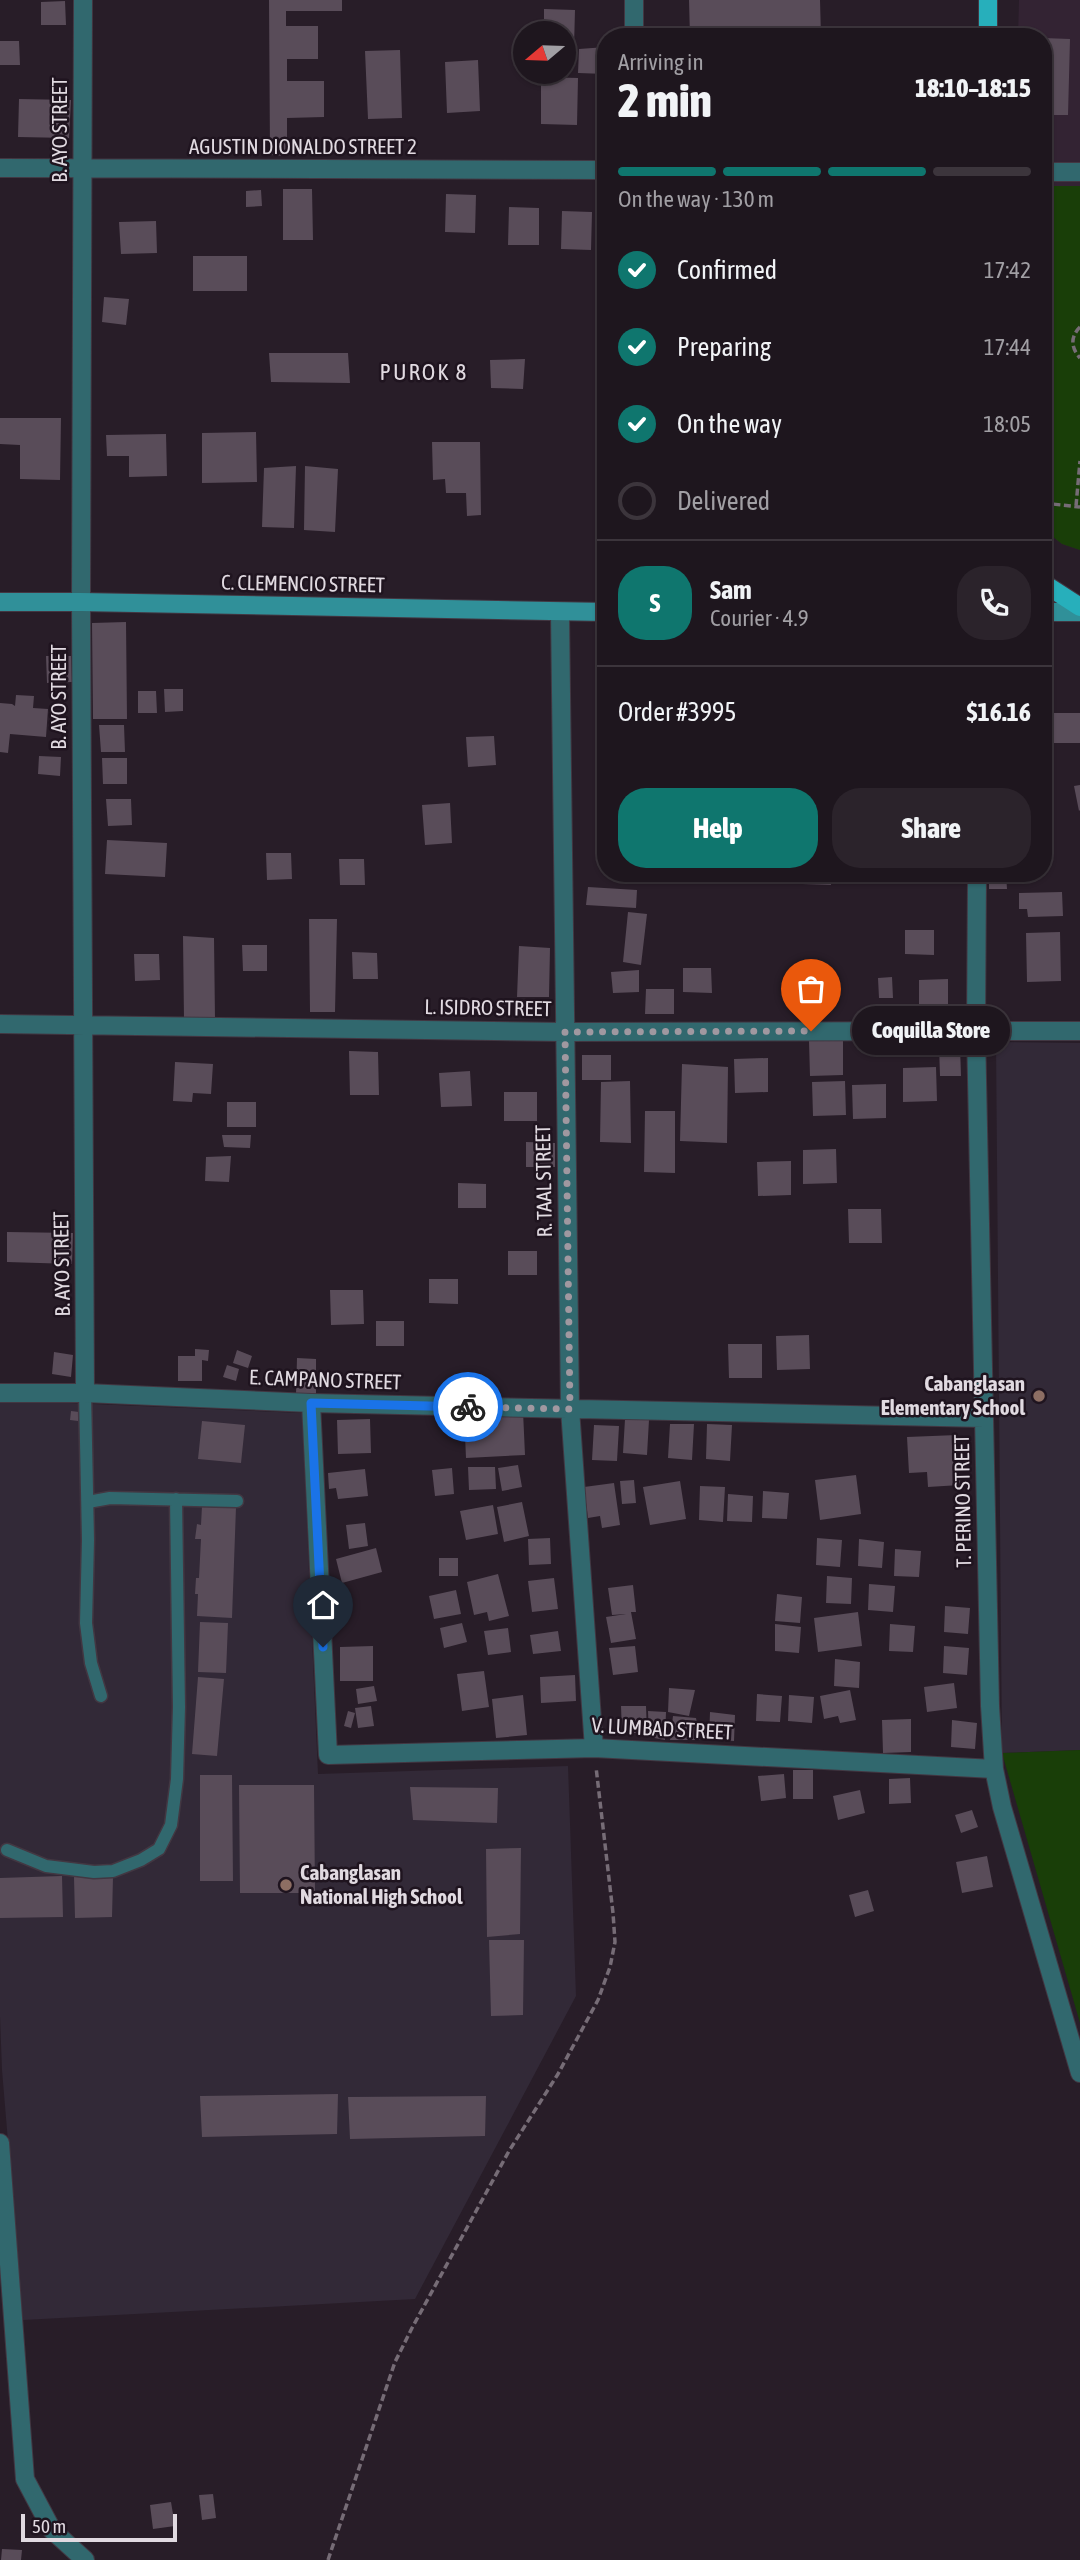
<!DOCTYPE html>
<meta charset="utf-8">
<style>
body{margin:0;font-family:"Asap Condensed",sans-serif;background:#2b232b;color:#f1f3f6;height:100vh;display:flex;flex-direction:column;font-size:26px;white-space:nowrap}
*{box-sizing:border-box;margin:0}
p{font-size:23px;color:#a19fa4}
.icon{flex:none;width:38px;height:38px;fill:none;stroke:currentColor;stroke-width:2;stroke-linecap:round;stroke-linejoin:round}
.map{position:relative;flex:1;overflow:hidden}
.sheet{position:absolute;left:597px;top:28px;width:455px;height:854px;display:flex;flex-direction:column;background:#1e161e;border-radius:28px;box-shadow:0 2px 5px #0004,0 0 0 2px #3c353c}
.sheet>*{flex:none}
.needle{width:46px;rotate:251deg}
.tools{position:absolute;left:513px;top:21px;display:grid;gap:14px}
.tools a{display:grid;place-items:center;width:63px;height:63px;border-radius:50%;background:#1e161e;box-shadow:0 2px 5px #0004,0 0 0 2px #3c353c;font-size:35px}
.scale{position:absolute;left:21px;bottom:18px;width:156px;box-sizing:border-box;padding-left:7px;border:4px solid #e1dae1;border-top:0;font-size:19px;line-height:24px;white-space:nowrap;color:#e1dae1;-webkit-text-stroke:5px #1f141f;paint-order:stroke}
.pin{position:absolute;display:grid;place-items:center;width:60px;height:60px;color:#fff;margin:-72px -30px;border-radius:50% 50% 50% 0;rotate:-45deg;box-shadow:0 0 7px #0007}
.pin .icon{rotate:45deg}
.courier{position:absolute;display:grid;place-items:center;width:70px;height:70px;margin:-35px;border:5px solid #1a73e8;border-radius:50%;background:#fff;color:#222;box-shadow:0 2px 9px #0007}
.bubble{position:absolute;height:49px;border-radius:24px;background:#1e161e;box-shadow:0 2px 5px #0004,0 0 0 2px #3c353c;font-size:23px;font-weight:800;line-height:49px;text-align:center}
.head em{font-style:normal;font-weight:800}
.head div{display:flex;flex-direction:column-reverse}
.head{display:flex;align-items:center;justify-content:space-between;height:119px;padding:0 21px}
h1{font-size:46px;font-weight:800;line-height:52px}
.bar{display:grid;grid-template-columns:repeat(4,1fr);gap:10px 7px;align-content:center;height:84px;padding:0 21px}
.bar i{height:9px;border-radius:5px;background:#3c353c}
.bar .current{background:#0f766e}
.bar p{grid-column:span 4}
.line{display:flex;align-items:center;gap:18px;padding:0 21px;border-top:2px solid #3c353c}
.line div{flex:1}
.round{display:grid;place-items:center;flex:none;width:74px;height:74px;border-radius:28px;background:#2b232b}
ol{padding:0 21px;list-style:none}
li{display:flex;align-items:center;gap:21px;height:77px}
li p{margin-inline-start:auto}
li .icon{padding:7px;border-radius:50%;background:#0f766e;color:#fff;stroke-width:4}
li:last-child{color:#a19fa4}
li i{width:38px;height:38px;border:4px solid #3c353c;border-radius:50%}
.cta{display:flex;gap:14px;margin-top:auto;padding:14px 21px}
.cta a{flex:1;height:80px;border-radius:28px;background:#0f766e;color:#fff;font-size:28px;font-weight:800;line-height:80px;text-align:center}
.cta a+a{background:#2b232b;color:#f1f3f6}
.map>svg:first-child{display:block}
.built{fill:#332333}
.education{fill:#322937}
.green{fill:#193e08}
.building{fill:#594c59}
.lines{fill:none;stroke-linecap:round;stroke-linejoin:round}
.lane-casing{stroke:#423742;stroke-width:15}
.street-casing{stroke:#423742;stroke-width:20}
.secondary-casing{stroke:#423742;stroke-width:20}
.primary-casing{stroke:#423742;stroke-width:20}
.path{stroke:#766c76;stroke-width:3.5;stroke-dasharray:7 3.5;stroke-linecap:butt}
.lane{stroke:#31686e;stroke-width:12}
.street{stroke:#31686e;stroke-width:18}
.secondary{stroke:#309099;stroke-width:18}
.primary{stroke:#27afbb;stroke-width:18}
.done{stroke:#a098a0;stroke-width:7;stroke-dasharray:0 12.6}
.route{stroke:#1a73e8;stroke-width:9}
.education-dot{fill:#8d6e63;stroke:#1f141f;stroke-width:2.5}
.labels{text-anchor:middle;stroke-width:5;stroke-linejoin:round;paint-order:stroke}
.street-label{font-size:21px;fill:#e1dae1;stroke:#1f141f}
.poi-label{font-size:21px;font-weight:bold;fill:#e1dae1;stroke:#1f141f;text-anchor:end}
.neighbourhood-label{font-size:23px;letter-spacing:2px;fill:#e1dae1;stroke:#1f141f}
</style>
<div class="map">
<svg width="1080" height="2560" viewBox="0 0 1080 2560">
<rect width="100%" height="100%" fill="#281d28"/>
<path class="built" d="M1019 0H1080V550L1062 544 1043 529V37H1018Z"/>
<path class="education" d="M996 1042 1080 1043V1750L1002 1753Z
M0 1400 302 1413 318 1774 568 1766 576 1996 415 2299 23 2320 2 2070 0 2016Z"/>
<path class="green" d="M1043 186H1080V550L1062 544 1043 529Z
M1080 1750V2023L1002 1753Z"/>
<path class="building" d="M269 0H342V11H286V26H318V59H287V81H324V117L287 118V156L270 155Z
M689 0H820L821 37H690Z
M65 1 66 25H41V2Z
M544 9 575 10 574 47H564V33H544Z
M1043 38 1070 39 1068 115H1043Z
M0 41H19L20 65H0Z
M606 47V74L578 73 579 49Z
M400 50 402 118 368 119 365 51Z
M478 60 480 111 447 113 445 62Z
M541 77 578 78 577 125 541 124Z
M19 99 71 100 69 138 18 137Z
M283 189H312L313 240H283Z
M261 190 262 206 246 207V191Z
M446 194 476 195 475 233 445 232Z
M509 207 539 208V245H508Z
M562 211 592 212 591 250 561 249Z
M156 221 157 253 121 254 119 222Z
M193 256H247V291H193Z
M104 297 129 299 126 325 102 322Z
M269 353H348L350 383 271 382Z
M525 359 523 389 491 388 490 360Z
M0 418H61L60 480 20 479V445L0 444Z
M256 432 257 482 202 483V433Z
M166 434 167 476 129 477V456H107L106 435Z
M432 442H480L481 515 467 516 466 493H446L445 479 433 480Z
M296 466 294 528 262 527 264 468Z
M305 466 338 469 335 532 304 530Z
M126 622 127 719H93L92 623Z
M46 656H71L72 682 47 683Z
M164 689H183V711L165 712Z
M138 691H156L157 713H138Z
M1043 692H1048L1047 765H1043Z
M16 695 34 696 33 708 48 709 46 737 10 734 8 753 0 752V703L12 704 15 706Z
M1054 713H1080V743H1054Z
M99 725H124L125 752H101Z
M494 736 496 765 468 767 466 737Z
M39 756 61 757 60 776 38 774Z
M102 758H127V784H103Z
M1080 785V810L1079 811 1074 786Z
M106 799H131L132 825 108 826Z
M450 803 452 843 425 845 422 805Z
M107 840 167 843 165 877 105 874Z
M266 853H291L292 879 267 880Z
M339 859H364L365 885H340Z
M802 873H831V885L802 884Z
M1006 874 1007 889H989V875Z
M588 887 637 890 636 908 586 905Z
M1062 892 1063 916 1028 917 1027 909H1019V893Z
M628 912 647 914 641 965 623 962Z
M309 919H337L335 1012H310Z
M905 930H934V955L905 954Z
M1060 932 1061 981 1027 982 1026 933Z
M183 936 214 938 215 1019 184 1020Z
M242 945H267V971H243Z
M519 946 550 948 549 997H517Z
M352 952 377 953 378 979H353Z
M134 954H159L160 980 135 981Z
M683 968H711L712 993 683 992Z
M639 970V992L613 993 611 972Z
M892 977 893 998H879L878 978Z
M948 979V1004H919V980Z
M646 989H674V1014H645Z
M809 1041H843V1075L810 1076Z
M939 1046H960L961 1076H940Z
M349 1051 378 1052 379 1095H350Z
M582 1055H611V1080H582Z
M768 1058V1092L735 1093 734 1059Z
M175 1062 213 1064 211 1094 193 1093 192 1102 173 1101Z
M682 1064 728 1067 727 1143 680 1141Z
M936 1067 937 1101 903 1102V1068Z
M470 1071 472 1106 441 1107 439 1073Z
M630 1081 631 1143 600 1142 601 1082Z
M845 1081 846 1115 813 1116 812 1082Z
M886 1084V1118L853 1119 852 1085Z
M504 1092H537V1121H504Z
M227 1102H256V1127H227Z
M645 1111H675V1173L644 1172Z
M222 1135H251L250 1148 224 1147Z
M526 1142 555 1143V1167H526Z
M836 1149 837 1183 803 1184V1150Z
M231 1156 229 1182 205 1181 206 1157Z
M791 1161V1195L758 1196 757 1162Z
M458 1183 486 1184V1208H458Z
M848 1209H881L882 1243H849Z
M7 1232 73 1233 72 1264 7 1262Z
M508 1251H537V1275H508Z
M429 1279H458V1304L429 1303Z
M330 1290H363L364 1324 331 1325Z
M376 1321H404V1346H376Z
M809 1335 810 1369 777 1370 776 1336Z
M728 1344H762V1378H729Z
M195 1349 209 1350 208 1361 202 1360V1381H178V1356H195Z
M237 1350 252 1356 248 1368 233 1363Z
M54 1352 73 1355 71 1377 52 1374Z
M297 1358 316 1359V1394H296Z
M227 1365 239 1369 236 1381 223 1377Z
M71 1411 79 1412 78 1421 70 1420Z
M523 1411 525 1455 466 1458 464 1414Z
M370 1419 371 1453 338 1454 337 1420Z
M625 1419 649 1420 647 1455 623 1453Z
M202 1421 245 1425 241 1463 198 1459Z
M670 1424H694L692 1460 668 1458Z
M707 1424 732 1425 730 1461 706 1459Z
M594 1425 619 1426 617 1461 592 1460Z
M957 1435 960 1485 928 1487 927 1472 909 1473 907 1437Z
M518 1465 522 1487 502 1491 498 1468Z
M468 1467H495L496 1489 469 1490Z
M452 1468 454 1494 435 1496 432 1470Z
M365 1469 368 1496 338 1499 336 1488 329 1489 328 1473Z
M856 1475 861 1514 820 1520 815 1480Z
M634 1480 636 1503 622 1504 620 1481Z
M680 1481 686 1519 650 1525 643 1487Z
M614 1483 620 1525 602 1528 600 1516 588 1518 584 1487Z
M700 1486 725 1487 723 1522 699 1520Z
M763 1491 789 1493 787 1519 762 1518Z
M728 1494 753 1496 752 1522 727 1521Z
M522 1502 529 1536 504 1542 497 1507Z
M493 1505 498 1534 466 1540 460 1511Z
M202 1506 236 1507 232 1618 197 1616 198 1594H195L196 1578H199L201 1539H195L197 1524 201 1525Z
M365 1523 368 1546 349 1549 346 1525Z
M550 1538 551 1564 529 1565 528 1539Z
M817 1538 842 1540 840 1567 816 1565Z
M859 1539 884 1542 882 1568 858 1566Z
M376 1548 382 1572 342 1583 336 1559Z
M895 1549 921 1551 919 1577 894 1576Z
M439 1558H458V1576H439Z
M498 1574 509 1616 489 1621 487 1612 474 1615 467 1582Z
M827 1576 852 1578 851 1604 826 1603Z
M554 1578 558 1609 532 1612 528 1581Z
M869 1584 895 1586 893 1612 868 1610Z
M633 1585 636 1612H631L636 1639 611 1643 606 1617 626 1614 612 1615 608 1588Z
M456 1590 461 1614 434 1619 429 1596Z
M777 1594 802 1597 800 1623 775 1621Z
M945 1606 970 1608 968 1634 944 1632Z
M858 1612 862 1646 818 1652 814 1618Z
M200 1622 228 1623 226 1673 198 1672Z
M462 1623 467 1642 444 1648 440 1628Z
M775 1624 801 1627 799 1653 775 1651Z
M890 1624 915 1626 913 1652 889 1651Z
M508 1628 511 1652 488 1655 484 1631Z
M558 1631 561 1651 533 1654 530 1635Z
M373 1646V1681H340V1647Z
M635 1646 638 1672 613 1675 609 1648Z
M944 1646 969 1648 967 1675 943 1673Z
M835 1659 860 1662 859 1688 834 1686Z
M484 1671 489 1707 462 1711 457 1674Z
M575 1675 576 1701 541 1703 540 1677Z
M198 1677 224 1679 217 1756 192 1754Z
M954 1683 957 1708 927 1712 924 1687Z
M374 1686 377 1701 358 1704 356 1689Z
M669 1688 695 1690 689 1716 668 1712Z
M850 1690 856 1720 840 1723 838 1716 824 1719 820 1696Z
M757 1694 782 1696 780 1722 756 1721Z
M523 1695 527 1735 496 1738 492 1699Z
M789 1695 814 1697 812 1723 788 1721Z
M371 1706 374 1726 358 1728 355 1708Z
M621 1706H646L647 1733H622Z
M348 1711 355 1713 351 1728 344 1726Z
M648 1711 666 1712 665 1740 649 1737Z
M710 1712 735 1715 734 1741 709 1739Z
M673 1716 696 1718 700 1740H670Z
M911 1719V1752L883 1753 882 1720Z
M952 1720 977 1723 975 1749 951 1747Z
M793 1770H813V1799H793Z
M784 1774 786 1798 761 1801 758 1776Z
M200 1775H232L233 1881H200Z
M910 1778 911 1803 889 1804V1779Z
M239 1785H314L315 1893H240Z
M410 1787 498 1788 497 1823 413 1820Z
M860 1790 865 1813 838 1820 833 1796Z
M972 1810 978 1827 961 1833 955 1815Z
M521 1848 520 1934 487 1937 486 1849Z
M987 1856 993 1887 962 1893 956 1862Z
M62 1876 63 1917 0 1918V1878Z
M74 1877H113L112 1917 75 1918Z
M868 1890 874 1911 855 1917 849 1895Z
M489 1940H524L523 2015 491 2016Z
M338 2094 337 2134 202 2137 200 2096Z
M486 2096 485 2136 350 2139 348 2097Z
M213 2494 216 2518 202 2520 199 2495Z
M171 2502 175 2526 153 2529 150 2505Z
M2 2549 22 2550 21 2560H1Z"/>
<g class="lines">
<defs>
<path id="lane" d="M85 1393 88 1540 86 1623 91 1663 101 1696
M88 1502 110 1498 237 1501
M7 1850 46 1866 94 1872 113 1871 141 1860 159 1849 171 1825 177 1779 179 1707 176 1499"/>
<path id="street" d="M83 0 81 602 85 1393
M634 0V37
M0 168 606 170
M1043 172H1080
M560 613 570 1409 594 1748
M977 873 976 1031 990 1706 994 1769 1002 1807 1080 2073
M0 1024 565 1032 1080 1031
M0 1393H85L311 1403 984 1418
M311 1403 328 1755 594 1748 994 1769
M0 2143 25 2479 52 2530 85 2560"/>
<path id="secondary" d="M0 602H81L606 612
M1043 612H1080"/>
<path id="primary" d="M988 37V0
M1043 583 1080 607"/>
</defs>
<use href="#lane" class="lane-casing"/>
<use href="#street" class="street-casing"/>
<use href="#secondary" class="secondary-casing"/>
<use href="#primary" class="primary-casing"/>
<path class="path" d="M1080 327C1070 337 1071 348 1080 358
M1043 503 1080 507
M1076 506 1080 461
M328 2560 395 2362 412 2328 509 2151 558 2074 598 2000 610 1967 615 1942 613 1913 596 1767"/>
<use href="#lane" class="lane"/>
<use href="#street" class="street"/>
<use href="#secondary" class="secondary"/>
<use href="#primary" class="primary"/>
</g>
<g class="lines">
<path class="done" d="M468 1407 570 1409 565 1032 811 1031"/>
<path class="route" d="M323 1647 311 1403 468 1407"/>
</g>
<g class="education-dot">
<circle cx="1039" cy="1396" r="7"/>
<circle cx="286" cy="1885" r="7"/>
</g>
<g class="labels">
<g class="street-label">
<text transform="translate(60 130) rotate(-90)" y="7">B. AYO STREET</text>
<text x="303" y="154">AGUSTIN DIONALDO STREET 2</text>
<text transform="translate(303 584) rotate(1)" y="7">C. CLEMENCIO STREET</text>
<text transform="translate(59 697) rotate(-90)" y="7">B. AYO STREET</text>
<text transform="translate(488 1008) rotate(1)" y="7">L. ISIDRO STREET</text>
<text transform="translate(544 1181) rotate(-91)" y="7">R. TAAL STREET</text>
<text transform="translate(62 1264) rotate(-91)" y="7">B. AYO STREET</text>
<text transform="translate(325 1380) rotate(2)" y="7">E. CAMPANO STREET</text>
<text transform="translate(963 1501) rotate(-91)" y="7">T. PERINO STREET</text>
<text transform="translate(662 1729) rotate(3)" y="7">V. LUMBAD STREET</text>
</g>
<g class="poi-label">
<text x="1025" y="1391">Cabanglasan<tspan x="1025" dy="24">Elementary School</tspan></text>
<text x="300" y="1880" text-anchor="start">Cabanglasan<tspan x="300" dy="24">National High School</tspan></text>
</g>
<g class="neighbourhood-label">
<text x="424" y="380">PUROK 8</text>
</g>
</g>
</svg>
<div class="tools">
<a><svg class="needle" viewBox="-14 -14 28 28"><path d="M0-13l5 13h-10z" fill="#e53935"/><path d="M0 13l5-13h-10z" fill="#a19fa4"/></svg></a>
</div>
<div class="scale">50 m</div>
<div class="pin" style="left:811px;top:1031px;background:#ea580c"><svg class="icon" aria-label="bag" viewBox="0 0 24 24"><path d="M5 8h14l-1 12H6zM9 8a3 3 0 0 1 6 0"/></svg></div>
<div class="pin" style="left:323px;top:1647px;background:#1f2937"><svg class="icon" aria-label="home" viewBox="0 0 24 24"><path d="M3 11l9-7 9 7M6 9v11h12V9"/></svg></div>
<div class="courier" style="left:468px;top:1407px"><svg class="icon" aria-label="bike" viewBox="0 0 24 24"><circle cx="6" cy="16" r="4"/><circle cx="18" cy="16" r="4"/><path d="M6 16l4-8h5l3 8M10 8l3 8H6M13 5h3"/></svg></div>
<div class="bubble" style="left:852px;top:1006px;width:158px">Coquilla Store</div>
<section class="sheet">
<div class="head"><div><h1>2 min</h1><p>Arriving in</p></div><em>18:10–18:15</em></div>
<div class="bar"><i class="current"></i><i class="current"></i><i class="current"></i><i></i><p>On the way · 130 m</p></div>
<ol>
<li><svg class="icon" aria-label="check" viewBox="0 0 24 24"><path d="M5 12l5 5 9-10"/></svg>Confirmed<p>17:42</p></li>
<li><svg class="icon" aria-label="check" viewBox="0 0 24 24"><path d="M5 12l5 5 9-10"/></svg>Preparing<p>17:44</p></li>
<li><svg class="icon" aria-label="check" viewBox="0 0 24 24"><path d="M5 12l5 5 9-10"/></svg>On the way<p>18:05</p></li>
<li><i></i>Delivered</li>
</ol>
<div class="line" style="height:126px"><b class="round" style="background:#0f766e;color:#fff">S</b><div><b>Sam</b><p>Courier · 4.9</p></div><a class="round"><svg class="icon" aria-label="phone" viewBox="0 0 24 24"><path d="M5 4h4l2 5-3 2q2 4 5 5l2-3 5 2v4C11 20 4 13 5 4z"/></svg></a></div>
<div class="line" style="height:91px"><div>Order #3995</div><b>$16.16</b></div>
<div class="cta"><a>Help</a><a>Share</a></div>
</section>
</div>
